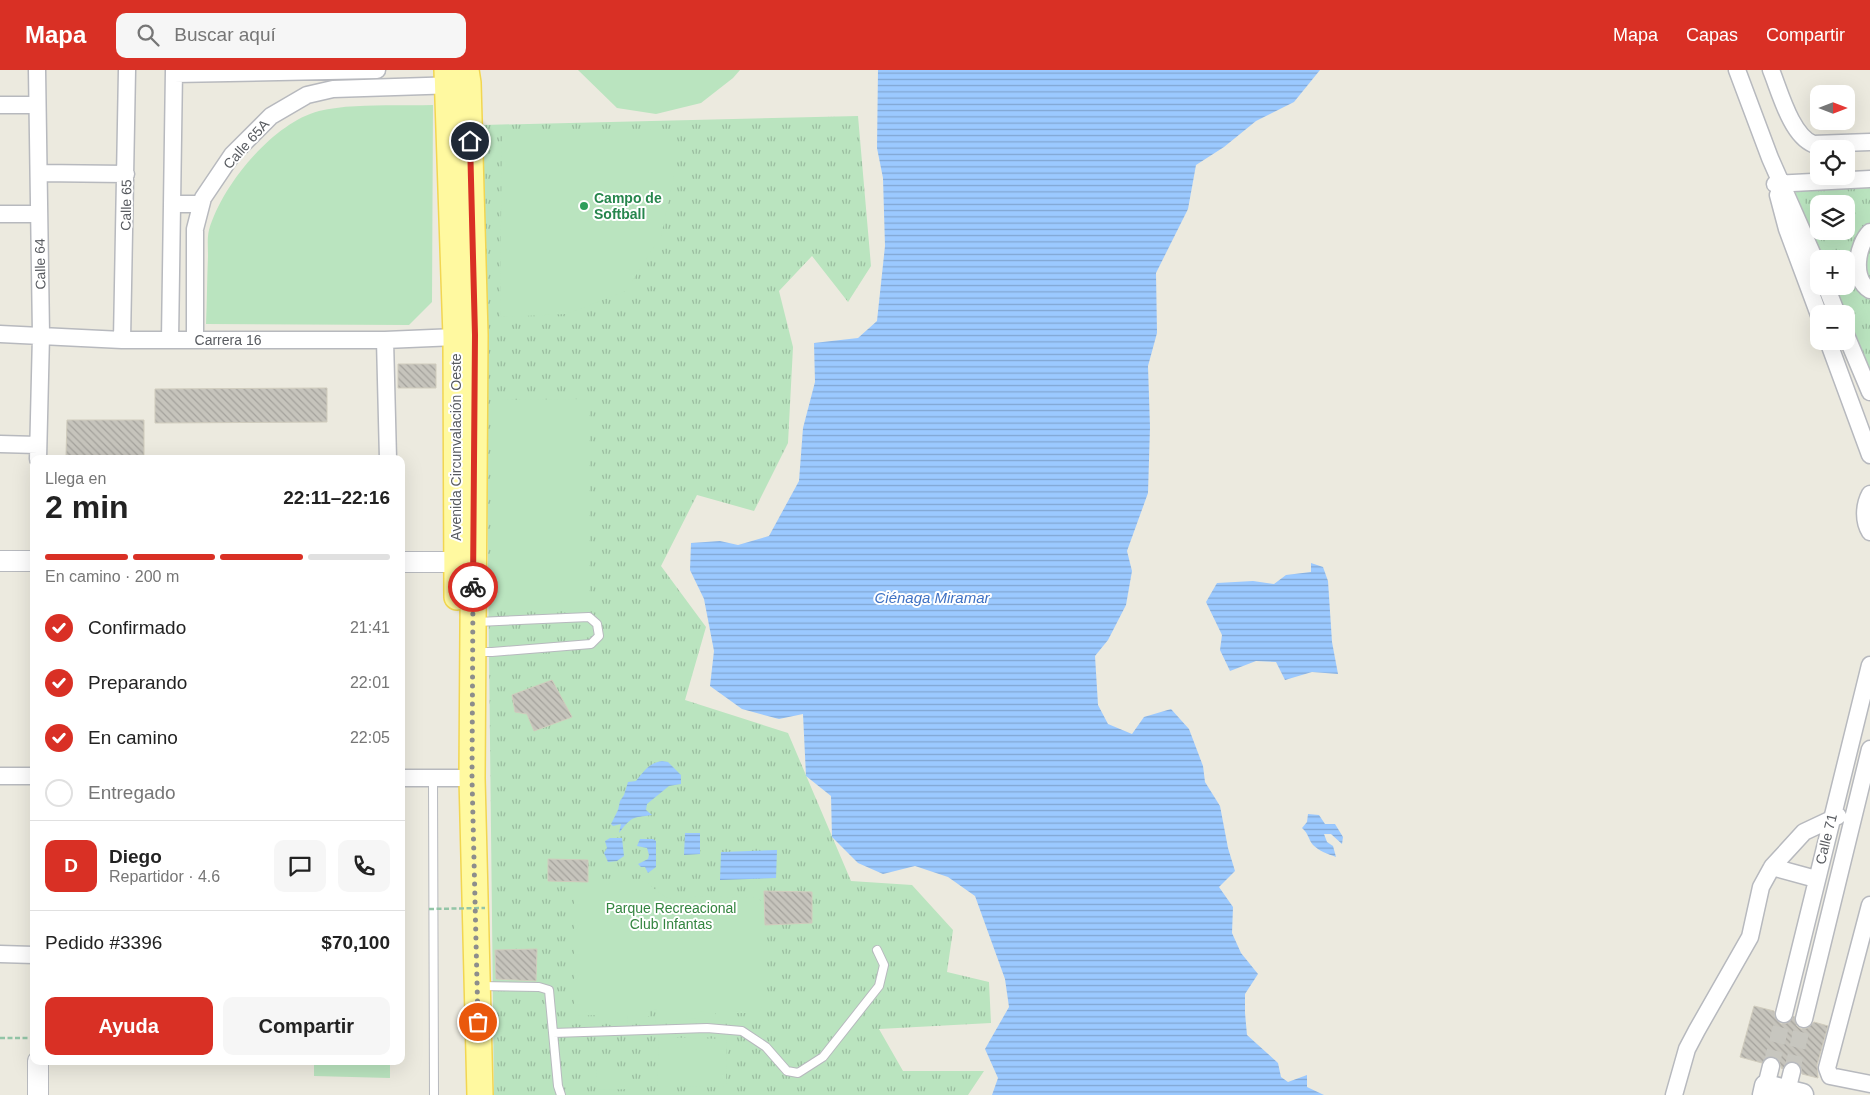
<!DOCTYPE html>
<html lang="es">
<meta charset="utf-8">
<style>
body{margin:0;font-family:Arial,sans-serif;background:#f6f6f6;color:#222;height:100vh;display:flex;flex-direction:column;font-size:19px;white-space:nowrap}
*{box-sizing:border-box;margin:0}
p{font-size:16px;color:#767676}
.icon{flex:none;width:28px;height:28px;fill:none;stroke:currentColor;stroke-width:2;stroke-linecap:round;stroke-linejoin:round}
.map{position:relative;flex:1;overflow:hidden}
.sheet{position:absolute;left:30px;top:385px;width:375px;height:610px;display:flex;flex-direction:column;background:#fff;border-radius:10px;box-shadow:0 5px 20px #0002}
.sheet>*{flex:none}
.needle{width:32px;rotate:90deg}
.buttons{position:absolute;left:1810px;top:15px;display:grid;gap:10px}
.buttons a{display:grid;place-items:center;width:45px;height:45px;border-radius:10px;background:#fff;box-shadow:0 5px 20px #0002;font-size:25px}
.pin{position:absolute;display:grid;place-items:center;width:42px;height:42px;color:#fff;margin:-21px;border:2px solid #fff;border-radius:50%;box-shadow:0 1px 5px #0007}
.courier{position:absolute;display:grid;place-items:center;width:50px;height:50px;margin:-25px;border:4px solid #d93025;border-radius:50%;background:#fff;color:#222;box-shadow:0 1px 6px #0007}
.headline em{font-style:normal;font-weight:800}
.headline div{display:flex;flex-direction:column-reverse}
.headline{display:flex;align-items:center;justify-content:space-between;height:85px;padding:0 15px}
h1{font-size:32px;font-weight:800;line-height:38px}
.bar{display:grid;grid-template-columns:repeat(4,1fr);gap:8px 5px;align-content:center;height:60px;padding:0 15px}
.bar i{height:6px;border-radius:4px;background:#e0e0e0}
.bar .active{background:#d93025}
.bar p{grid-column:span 4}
.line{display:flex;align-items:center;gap:12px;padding:0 15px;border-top:1px solid #e0e0e0}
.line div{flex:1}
.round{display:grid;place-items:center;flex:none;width:52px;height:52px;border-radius:10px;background:#f6f6f6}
ol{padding:0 15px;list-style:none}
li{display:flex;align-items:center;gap:15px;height:55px}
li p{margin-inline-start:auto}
li .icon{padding:5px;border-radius:50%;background:#d93025;color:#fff;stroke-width:4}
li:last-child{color:#767676}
li i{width:28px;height:28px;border:2px solid #e0e0e0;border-radius:50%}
.action{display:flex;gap:10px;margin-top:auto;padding:10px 15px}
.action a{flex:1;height:58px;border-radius:10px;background:#d93025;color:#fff;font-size:20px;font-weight:800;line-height:58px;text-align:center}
.action a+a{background:#f6f6f6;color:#222}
header{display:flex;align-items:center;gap:30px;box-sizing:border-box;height:70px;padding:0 25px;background:#d93025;color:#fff}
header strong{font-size:24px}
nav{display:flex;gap:28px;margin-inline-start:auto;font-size:18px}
.search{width:350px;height:45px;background:#f6f6f6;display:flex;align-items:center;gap:12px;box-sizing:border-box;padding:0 18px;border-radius:10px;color:#767676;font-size:19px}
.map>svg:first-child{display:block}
.grass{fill:url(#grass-tufts);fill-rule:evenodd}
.garden{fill:#bae4bf}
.water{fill:url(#water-rules)}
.building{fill:url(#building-back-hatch);stroke:#d0ccbd}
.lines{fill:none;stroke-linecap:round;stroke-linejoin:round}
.minor-tunnel{stroke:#c7c6bf;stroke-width:16;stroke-dasharray:16 8;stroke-linecap:butt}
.service-casing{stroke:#b7b9be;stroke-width:10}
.minor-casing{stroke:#b7b9be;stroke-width:19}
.tertiary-casing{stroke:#b7b9be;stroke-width:22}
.secondary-casing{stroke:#b5b8be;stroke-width:25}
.primary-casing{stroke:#f2d651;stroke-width:28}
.path{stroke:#93c5a7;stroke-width:2.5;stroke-dasharray:5 2.5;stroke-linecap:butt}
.service{stroke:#fff;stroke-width:8}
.minor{stroke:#fff;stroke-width:16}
.tertiary{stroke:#fff;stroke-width:20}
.secondary{stroke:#fff;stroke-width:22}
.primary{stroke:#fff9a0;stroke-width:25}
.path-bridge{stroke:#93c5a7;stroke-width:2.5;stroke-dasharray:5 2.5;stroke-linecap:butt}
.done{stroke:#8c8d8c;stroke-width:5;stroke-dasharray:0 9}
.route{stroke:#d93025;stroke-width:6}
.leisure-dot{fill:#2e9e5b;stroke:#fff;stroke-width:2}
.labels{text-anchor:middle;stroke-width:4;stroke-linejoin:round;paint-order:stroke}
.street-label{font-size:14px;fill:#585b60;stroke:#fff}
.leisure-label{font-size:14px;font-weight:bold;fill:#27864d;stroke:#fff;text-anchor:start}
.park-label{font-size:14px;fill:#33843f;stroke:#fff}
.water-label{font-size:15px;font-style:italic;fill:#3e71c3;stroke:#fff}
</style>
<header>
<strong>Mapa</strong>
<div class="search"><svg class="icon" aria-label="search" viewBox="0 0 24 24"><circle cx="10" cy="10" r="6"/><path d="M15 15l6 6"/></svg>Buscar aquí</div>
<nav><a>Mapa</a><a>Capas</a><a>Compartir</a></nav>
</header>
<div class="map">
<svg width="1870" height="1025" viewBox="0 0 1870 1025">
<defs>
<pattern id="grass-tufts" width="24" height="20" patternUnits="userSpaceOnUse" patternTransform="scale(1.25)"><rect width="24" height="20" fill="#bae4bf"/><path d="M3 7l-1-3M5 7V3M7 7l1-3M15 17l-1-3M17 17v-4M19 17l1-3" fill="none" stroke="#9abc9f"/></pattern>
<pattern id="water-rules" width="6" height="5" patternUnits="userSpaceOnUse" patternTransform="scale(1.25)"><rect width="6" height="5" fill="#9bc9ff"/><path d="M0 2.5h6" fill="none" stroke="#81a6d2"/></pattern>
<pattern id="building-back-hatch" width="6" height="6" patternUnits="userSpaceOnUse" patternTransform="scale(1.25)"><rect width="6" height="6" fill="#c6c4bc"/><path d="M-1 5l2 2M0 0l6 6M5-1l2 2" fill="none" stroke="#a4a29c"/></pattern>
</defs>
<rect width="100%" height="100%" fill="#eceadf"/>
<path class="grass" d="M858 46 871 196 848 232 812 186 779 221 793 277 788 373 754 441 697 425 661 496 706 557 685 630 788 663 851 811 912 815 953 860 947 902 989 912 991 953 879 959 903 1001H984L968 1025H494L483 55Z
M1870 118V304L1834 216H1846V189H1823L1795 121ZM1819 134H1846V161H1819Z"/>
<path class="garden" d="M578 0H740L733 8 701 33 656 44 617 38Z
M433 35 432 232 409 255 206 254C207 232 207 209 208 186 208 178 207 168 209 160 222 115 273 53 319 41 352 33 398 36 433 35Z
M674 59V106L661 166 626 221 566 244 500 247 502 60Z
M1795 121H1800L1829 189H1823Z
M589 329V538H495V330Z
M618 811 647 812C662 826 666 829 686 832L693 826 758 828 762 832V937L759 943H715V952L706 951 704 942 698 941V948L692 949 691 943H687L685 953H655L657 939 650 941V946H628L627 953H600L598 945 574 946V815H606Z
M659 967 727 969 726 1017 657 1016Z
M314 991H390V1008L314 1006Z
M596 999H632V1019L597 1020Z"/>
<path class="water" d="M878 0H1320L1294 32 1256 51 1224 77 1196 95 1188 139 1156 203 1157 263 1148 296 1150 357 1148 423 1127 481 1132 501 1126 535 1108 570 1095 586 1098 635 1108 654 1132 664 1144 647 1171 639 1189 659 1203 696 1205 712 1220 736 1228 778 1235 801 1219 817 1233 837 1232 863 1241 883 1258 904 1245 924V943L1247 965 1278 993 1281 1007 1288 1012 1307 1005V1017L1324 1025H992L998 1008 985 979 1009 937 1005 909 975 826 948 807 915 796 883 804 858 793 832 767 831 726 806 706 803 644 779 649 742 639 710 616 714 581 704 529 690 500 691 473 720 471 738 475 769 466 799 411 803 358 815 312 814 273 858 268 877 251 885 176 883 108 877 78Z
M1311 493 1323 497 1328 511 1332 572 1338 604 1312 602 1285 610 1276 592 1256 591 1230 601 1220 580 1222 565 1206 532 1217 513 1253 511 1274 514 1286 505 1311 502Z
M662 691 668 692 681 705V714L669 716 647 734 646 740 652 745C632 748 632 746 619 763L621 754 613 756 611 754 618 740 620 731 624 725 628 712 636 711C644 701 649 693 662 691Z
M1308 744 1319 745 1325 754H1335L1343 767 1342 774 1331 764H1324L1327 772 1333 776 1336 787C1328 784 1319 781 1313 775 1308 769 1309 764 1302 758L1307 752Z
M685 763H700V784L684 785Z
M622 768 624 786 617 791 608 792 604 783 607 778 605 771 610 768Z
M640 769H653L656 771V797L648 803 645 797H641L638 794 648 789 649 785 647 778 637 776Z
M777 780 776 808 720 810 721 782Z"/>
<path class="building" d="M398 294H436V318H398Z
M327 318V352L155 353V319Z
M67 350H144V386H66Z
M552 610 572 647 534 661 527 644 515 642 512 625Z
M548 789 588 790V812L548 811Z
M764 821 812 822V853L765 855Z
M537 879 536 911 496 909 495 880Z
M1754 936 1774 941 1775 947 1781 954 1787 953 1794 946 1797 956 1801 959 1807 958 1814 952 1828 956 1817 995 1818 1008 1802 1004 1801 998 1795 991 1789 992 1782 999 1778 989 1774 986 1768 987 1762 993 1740 987Z"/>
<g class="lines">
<path class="minor-tunnel" d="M1771 996 1784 944
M1792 1001 1804 949"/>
<defs>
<path id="service" d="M477 552 589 547 597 554 599 566 591 574 492 582H477
M433 708 434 1025
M480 916 539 917 549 920 558 1016 561 1025
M553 963 707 958 742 961 766 977 787 1001 798 1003 823 987 879 916 884 895 877 880"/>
<path id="minor" d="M37 0 41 265 38 389
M1737 0 1770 88 1819 199
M1771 0C1780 22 1791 65 1813 74L1870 72
M174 4 377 0
M0 35H37
M39 103 126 104
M1775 114 1870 109
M1778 125 1787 159 1819 245
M172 134H201
M0 144H39
M1870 162C1857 175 1851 209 1870 220
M1826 216 1837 244
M0 264 122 270H385L456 267
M1846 265 1870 322
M122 270 127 0
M170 270 174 0
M195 270V159L203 128 232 85 271 46 307 25 333 19 457 15
M385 270 388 389
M1828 271 1870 385
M0 374 38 375
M1870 424C1864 435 1863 451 1870 462
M0 706H34
M401 708H472
M1772 797 1804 762 1838 746
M1870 835 1827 998 1830 1006 1870 1014
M0 884 34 885
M1784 944 1870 595
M1804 949 1870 679
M1766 1016 1771 996
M1674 1025 1687 979 1697 960 1750 867 1761 817 1772 797 1816 809
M1786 1025 1792 1001"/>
<path id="tertiary" d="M0 491H34
M401 492H472
M38 991V1025"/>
<path id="secondary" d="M1764 1025 1766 1016 1802 1025"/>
<path id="primary" d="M447 0 456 267 457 527
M466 0 468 13 475 265 472 708 480 1025"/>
</defs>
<use href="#service" class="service-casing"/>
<use href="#minor" class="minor-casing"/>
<use href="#tertiary" class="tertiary-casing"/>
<use href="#secondary" class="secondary-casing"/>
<use href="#primary" class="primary-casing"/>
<path class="path" d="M0 968H34"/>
<use href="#service" class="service"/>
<use href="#minor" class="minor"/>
<use href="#tertiary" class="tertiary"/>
<use href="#secondary" class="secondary"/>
<use href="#primary" class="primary"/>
<path class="path-bridge" d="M429 839 485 838"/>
</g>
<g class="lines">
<path class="done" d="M473 517 472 708 478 952"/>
<path class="route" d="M470 71 475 265 473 517"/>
</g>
<circle class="leisure-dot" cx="584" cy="136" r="5"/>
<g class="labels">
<g class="street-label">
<text transform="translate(246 74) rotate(-48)" y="5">Calle 65A</text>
<text transform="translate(126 135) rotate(-89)" y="5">Calle 65</text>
<text transform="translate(40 194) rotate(-91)" y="5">Calle 64</text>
<text x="228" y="275">Carrera 16</text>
<text transform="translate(456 377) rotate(-90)" y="5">Avenida Circunvalación Oeste</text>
<text transform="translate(1826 769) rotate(-76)" y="5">Calle 71</text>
</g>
<g class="leisure-label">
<text x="594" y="133">Campo de<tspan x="594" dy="16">Softball</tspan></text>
</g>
<g class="park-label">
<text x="671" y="843">Parque Recreacional<tspan x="671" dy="16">Club Infantas</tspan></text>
</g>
<g class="water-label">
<text x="932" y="533">Ciénaga Miramar</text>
</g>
</g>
</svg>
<div class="buttons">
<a><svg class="needle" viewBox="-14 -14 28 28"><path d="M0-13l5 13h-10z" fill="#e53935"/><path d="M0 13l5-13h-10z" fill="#767676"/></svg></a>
<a><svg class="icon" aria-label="locate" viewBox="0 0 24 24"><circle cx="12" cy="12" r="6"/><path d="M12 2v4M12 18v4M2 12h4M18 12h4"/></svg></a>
<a><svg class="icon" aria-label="layers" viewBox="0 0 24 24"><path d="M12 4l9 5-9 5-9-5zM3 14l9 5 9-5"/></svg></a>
<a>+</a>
<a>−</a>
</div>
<div class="pin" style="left:478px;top:952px;background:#ea580c"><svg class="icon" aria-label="bag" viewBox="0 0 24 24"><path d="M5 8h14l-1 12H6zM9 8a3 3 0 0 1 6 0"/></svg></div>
<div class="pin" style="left:470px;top:71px;background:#1f2937"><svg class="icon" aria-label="home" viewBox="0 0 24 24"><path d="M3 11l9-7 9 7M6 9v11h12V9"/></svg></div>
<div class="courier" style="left:473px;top:517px"><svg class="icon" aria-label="bike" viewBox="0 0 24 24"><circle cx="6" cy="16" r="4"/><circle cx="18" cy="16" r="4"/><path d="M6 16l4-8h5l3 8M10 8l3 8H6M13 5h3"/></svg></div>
<section class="sheet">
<div class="headline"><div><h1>2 min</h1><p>Llega en</p></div><em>22:11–22:16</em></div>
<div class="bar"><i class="active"></i><i class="active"></i><i class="active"></i><i></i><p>En camino · 200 m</p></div>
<ol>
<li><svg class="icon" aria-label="check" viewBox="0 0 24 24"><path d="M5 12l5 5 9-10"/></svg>Confirmado<p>21:41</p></li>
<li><svg class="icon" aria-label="check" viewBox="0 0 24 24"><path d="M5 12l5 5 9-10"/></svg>Preparando<p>22:01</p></li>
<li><svg class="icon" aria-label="check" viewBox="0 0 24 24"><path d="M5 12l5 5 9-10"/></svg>En camino<p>22:05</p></li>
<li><i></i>Entregado</li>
</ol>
<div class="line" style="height:90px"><b class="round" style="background:#d93025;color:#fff">D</b><div><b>Diego</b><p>Repartidor · 4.6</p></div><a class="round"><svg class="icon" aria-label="chat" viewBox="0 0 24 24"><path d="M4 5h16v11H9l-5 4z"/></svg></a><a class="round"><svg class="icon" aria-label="phone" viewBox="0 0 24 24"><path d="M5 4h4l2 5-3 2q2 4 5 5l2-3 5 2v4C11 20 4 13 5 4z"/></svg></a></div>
<div class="line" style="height:65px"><div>Pedido #3396</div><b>$70,100</b></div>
<div class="action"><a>Ayuda</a><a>Compartir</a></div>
</section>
</div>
